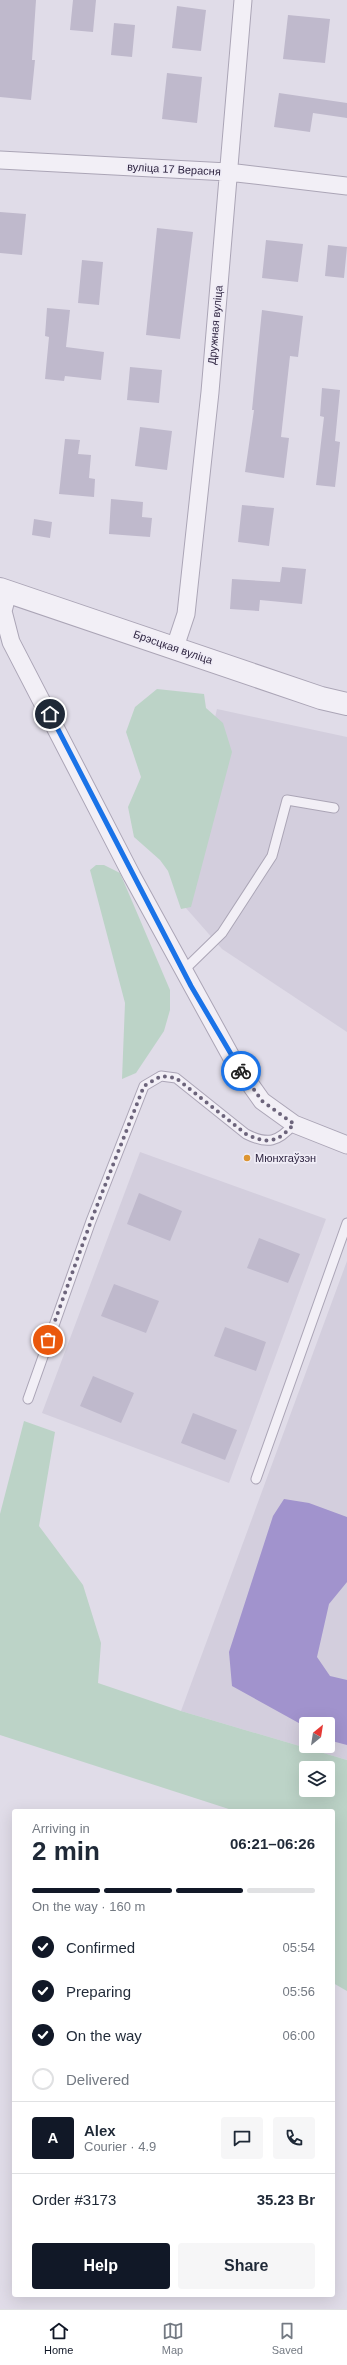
<!DOCTYPE html>
<meta charset="utf-8">
<style>
body{margin:0;font-family:Helvetica,sans-serif;background:#f6f6f7;color:#1f2937;height:100vh;display:flex;flex-direction:column;font-size:15px;white-space:nowrap}
*{box-sizing:border-box;margin:0}
p{font-size:13px;color:#747a83}
.icon{flex:none;width:22px;height:22px;fill:none;stroke:currentColor;stroke-width:2;stroke-linecap:round;stroke-linejoin:round}
.map{position:relative;flex:1;overflow:hidden}
.side{position:absolute;left:12px;top:1809px;width:323px;height:488px;display:flex;flex-direction:column;background:#fff;border-radius:4px;box-shadow:0 4px 16px #0002}
.side>*{flex:none}
.needle{width:26px;rotate:30deg}
.tools{position:absolute;left:299px;top:1717px;display:grid;gap:8px}
.tools a{display:grid;place-items:center;width:36px;height:36px;border-radius:4px;background:#fff;box-shadow:0 4px 16px #0002;font-size:20px}
.pin{position:absolute;display:grid;place-items:center;width:34px;height:34px;color:#fff;margin:-17px;border:2px solid #fff;border-radius:50%;box-shadow:0 1px 4px #0007}
.courier{position:absolute;display:grid;place-items:center;width:40px;height:40px;margin:-20px;border:3px solid #1a73e8;border-radius:50%;background:#fff;color:#222;box-shadow:0 1px 5px #0007}
.overview em{font-style:normal;font-weight:700}
.overview div{display:flex;flex-direction:column-reverse}
.overview{display:flex;align-items:center;justify-content:space-between;height:68px;padding:0 20px}
h1{font-size:26px;font-weight:700;line-height:30px}
.bar{display:grid;grid-template-columns:repeat(4,1fr);gap:6px 4px;align-content:center;height:48px;padding:0 20px}
.bar i{height:5px;border-radius:3px;background:#e0e1e3}
.bar .current{background:#111827}
.bar p{grid-column:span 4}
.line{display:flex;align-items:center;gap:10px;padding:0 20px;border-top:1px solid #e0e1e3}
.line div{flex:1}
.round{display:grid;place-items:center;flex:none;width:42px;height:42px;border-radius:4px;background:#f6f6f7}
ol{padding:0 20px;list-style:none}
li{display:flex;align-items:center;gap:12px;height:44px}
li p{margin-inline-start:auto}
li .icon{padding:4px;border-radius:50%;background:#111827;color:#fff;stroke-width:4}
li:last-child{color:#747a83}
li i{width:22px;height:22px;border:2px solid #e0e1e3;border-radius:50%}
.action{display:flex;gap:8px;margin-top:auto;padding:8px 20px}
.action a{flex:1;height:46px;border-radius:4px;background:#111827;color:#fff;font-size:16px;font-weight:700;line-height:46px;text-align:center}
.action a+a{background:#f6f6f7;color:#1f2937}
.menu{display:flex;justify-content:space-around;align-items:center;height:56px;border-top:1px solid #e0e1e3;background:#fff;font-size:11px;color:#747a83}
.menu a{display:grid;justify-items:center;gap:2px}
.menu .current{color:#111827}
.map>svg:first-child{display:block}
.built{fill:#d3cedd;fill-rule:evenodd}
.green{fill:#bcd3c7;fill-rule:evenodd}
.water{fill:#a193cd}
.building{fill:#bfb9cc}
.lines{fill:none;stroke-linecap:round;stroke-linejoin:round}
.service-casing{stroke:#aba5b6;stroke-width:11}
.minor-casing{stroke:#aba5b6;stroke-width:19}
.tertiary-casing{stroke:#aba5b6;stroke-width:24}
.service{stroke:#f2eff6;stroke-width:9}
.minor{stroke:#f2eff6;stroke-width:17}
.tertiary{stroke:#f2eff6;stroke-width:22}
.done{stroke:#6c647b;stroke-width:4;stroke-dasharray:0 7.2}
.route{stroke:#1a73e8;stroke-width:5}
.poi-dot{fill:#dd9531;stroke:#efecf6;stroke-width:1.5}
.labels{text-anchor:middle;stroke-width:3.5;stroke-linejoin:round;paint-order:stroke}
.street-label{font-size:11px;fill:#2e2440;stroke:#efecf6}
.poi-label{font-size:11px;fill:#2e2440;stroke:#efecf6;text-anchor:start}
</style>
<div class="map">
<svg width="347" height="2309" viewBox="0 0 347 2309">
<rect width="100%" height="100%" fill="#e0dce8"/>
<path class="built" d="M217 709 347 737V1032L222 949 178 899 198 788Z
M140 1152 326 1219 229 1483 42 1413Z
M347 1261V1760L181 1711ZM306 1724H328V1746H306Z"/>
<path class="green" d="M157 689 204 694 206 708 223 723 232 752 191 907 181 909 168 871 160 860 134 837 128 807 141 777 126 732 135 707Z
M96 865H104L120 873 170 990V1010L164 1031 136 1073 122 1079 125 1003 90 870Z
M24 1421 55 1432 39 1526 83 1585 101 1643 98 1683 181 1711 347 1760V1991L333 1983V1811H235L0 1735V1514ZM306 1768H328V1790H306Z"/>
<path class="water" d="M284 1499 309 1503 347 1517V1582L329 1604 317 1657 330 1676 347 1680V1745L328 1740V1724H306V1727L232 1686 229 1652 273 1516Z"/>
<path class="building" d="M0 0H36L32 60H35L31 100 0 97Z
M73 0H96L93 32 70 30Z
M177 6 206 10 201 51 172 48Z
M288 15 330 19 325 63 283 59Z
M114 23 135 25 132 57 111 55Z
M167 73 202 77 197 123 162 119Z
M279 93 347 103V118L313 113 310 132 274 127Z
M0 212 26 214 22 255 0 253Z
M157 228 193 232 180 339 146 335Z
M266 240 303 244 298 282 262 278Z
M328 245 347 247 344 278 325 276Z
M82 260 103 262 99 305 78 303Z
M47 308 70 310 66 347 104 352 101 380 65 376 64 381 45 379 49 337 45 336Z
M262 310 303 316 298 357 290 356 281 437 289 438 284 478 245 472 254 410H252Z
M130 367 162 370 159 403 127 400Z
M322 388 340 390 335 441 340 442 335 487 316 485 324 417 320 416Z
M140 427 172 431 167 470 135 466Z
M65 439 80 440 78 454 91 455 89 478 95 479 94 497 59 494Z
M111 499 143 502 142 517 152 518 150 537 109 534Z
M242 505 274 508 269 546 238 542Z
M34 519 52 522 50 538 32 535Z
M282 567 306 569 302 604 260 600 259 611 230 609 232 579 280 582Z
M139 1193 182 1211 170 1241 127 1224Z
M259 1238 300 1254 288 1283 247 1268Z
M114 1284 159 1301 146 1333 101 1316Z
M225 1327 266 1342 256 1371 214 1356Z
M93 1376 134 1393 121 1423 80 1406Z
M193 1413 237 1430 225 1460 181 1443Z"/>
<g class="lines">
<defs>
<path id="service" d="M183 971 222 933 272 856 287 800 334 808
M28 1399 91 1221 144 1086 161 1076 176 1078 246 1134C268 1145 278 1142 294 1124
M256 1479 347 1223"/>
<path id="minor" d="M0 160 228 172 347 186
M8 592 3 611 11 642 132 876 233 1060 262 1101 294 1124 347 1145
M175 647 186 614 210 392 243 0"/>
<path id="tertiary" d="M0 589 321 698 347 704"/>
</defs>
<use href="#service" class="service-casing"/>
<use href="#minor" class="minor-casing"/>
<use href="#tertiary" class="tertiary-casing"/>
<use href="#service" class="service"/>
<use href="#minor" class="minor"/>
<use href="#tertiary" class="tertiary"/>
</g>
<g class="lines">
<path class="done" d="M48 1340 91 1221 144 1086 161 1076 176 1078 246 1134C268 1145 278 1142 294 1124L262 1101 241 1071"/>
<path class="route" d="M50 714 191 986 241 1071"/>
</g>
<circle class="poi-dot" cx="247" cy="1158" r="4"/>
<g class="labels">
<g class="street-label">
<text transform="translate(174 169) rotate(3)" y="4">вуліца 17 Верасня</text>
<text transform="translate(215 325) rotate(-85)" y="4">Дружная вуліца</text>
<text transform="translate(173 647) rotate(19)" y="4">Брэсцкая вуліца</text>
</g>
<g class="poi-label">
<text x="255" y="1162">Мюнхгаўзэн</text>
</g>
</g>
</svg>
<div class="tools">
<a><svg class="needle" viewBox="-14 -14 28 28"><path d="M0-13l5 13h-10z" fill="#e53935"/><path d="M0 13l5-13h-10z" fill="#747a83"/></svg></a>
<a><svg class="icon" aria-label="layers" viewBox="0 0 24 24"><path d="M12 4l9 5-9 5-9-5zM3 14l9 5 9-5"/></svg></a>
</div>
<div class="pin" style="left:48px;top:1340px;background:#ea580c"><svg class="icon" aria-label="bag" viewBox="0 0 24 24"><path d="M5 8h14l-1 12H6zM9 8a3 3 0 0 1 6 0"/></svg></div>
<div class="pin" style="left:50px;top:714px;background:#1f2937"><svg class="icon" aria-label="home" viewBox="0 0 24 24"><path d="M3 11l9-7 9 7M6 9v11h12V9"/></svg></div>
<div class="courier" style="left:241px;top:1071px"><svg class="icon" aria-label="bike" viewBox="0 0 24 24"><circle cx="6" cy="16" r="4"/><circle cx="18" cy="16" r="4"/><path d="M6 16l4-8h5l3 8M10 8l3 8H6M13 5h3"/></svg></div>
<section class="side">
<div class="overview"><div><h1>2 min</h1><p>Arriving in</p></div><em>06:21–06:26</em></div>
<div class="bar"><i class="current"></i><i class="current"></i><i class="current"></i><i></i><p>On the way · 160 m</p></div>
<ol>
<li><svg class="icon" aria-label="check" viewBox="0 0 24 24"><path d="M5 12l5 5 9-10"/></svg>Confirmed<p>05:54</p></li>
<li><svg class="icon" aria-label="check" viewBox="0 0 24 24"><path d="M5 12l5 5 9-10"/></svg>Preparing<p>05:56</p></li>
<li><svg class="icon" aria-label="check" viewBox="0 0 24 24"><path d="M5 12l5 5 9-10"/></svg>On the way<p>06:00</p></li>
<li><i></i>Delivered</li>
</ol>
<div class="line" style="height:72px"><b class="round" style="background:#111827;color:#fff">A</b><div><b>Alex</b><p>Courier · 4.9</p></div><a class="round"><svg class="icon" aria-label="chat" viewBox="0 0 24 24"><path d="M4 5h16v11H9l-5 4z"/></svg></a><a class="round"><svg class="icon" aria-label="phone" viewBox="0 0 24 24"><path d="M5 4h4l2 5-3 2q2 4 5 5l2-3 5 2v4C11 20 4 13 5 4z"/></svg></a></div>
<div class="line" style="height:52px"><div>Order #3173</div><b>35.23 Br</b></div>
<div class="action"><a>Help</a><a>Share</a></div>
</section>
</div>
<nav class="menu">
<a class="current"><svg class="icon" aria-label="home" viewBox="0 0 24 24"><path d="M3 11l9-7 9 7M6 9v11h12V9"/></svg>Home</a>
<a><svg class="icon" aria-label="map" viewBox="0 0 24 24"><path d="M3 6l6-2 6 2 6-2v14l-6 2-6-2-6 2zM9 4v14M15 6v14"/></svg>Map</a>
<a><svg class="icon" aria-label="saved" viewBox="0 0 24 24"><path d="M7 4h10v16l-5-4-5 4z"/></svg>Saved</a>
</nav>
